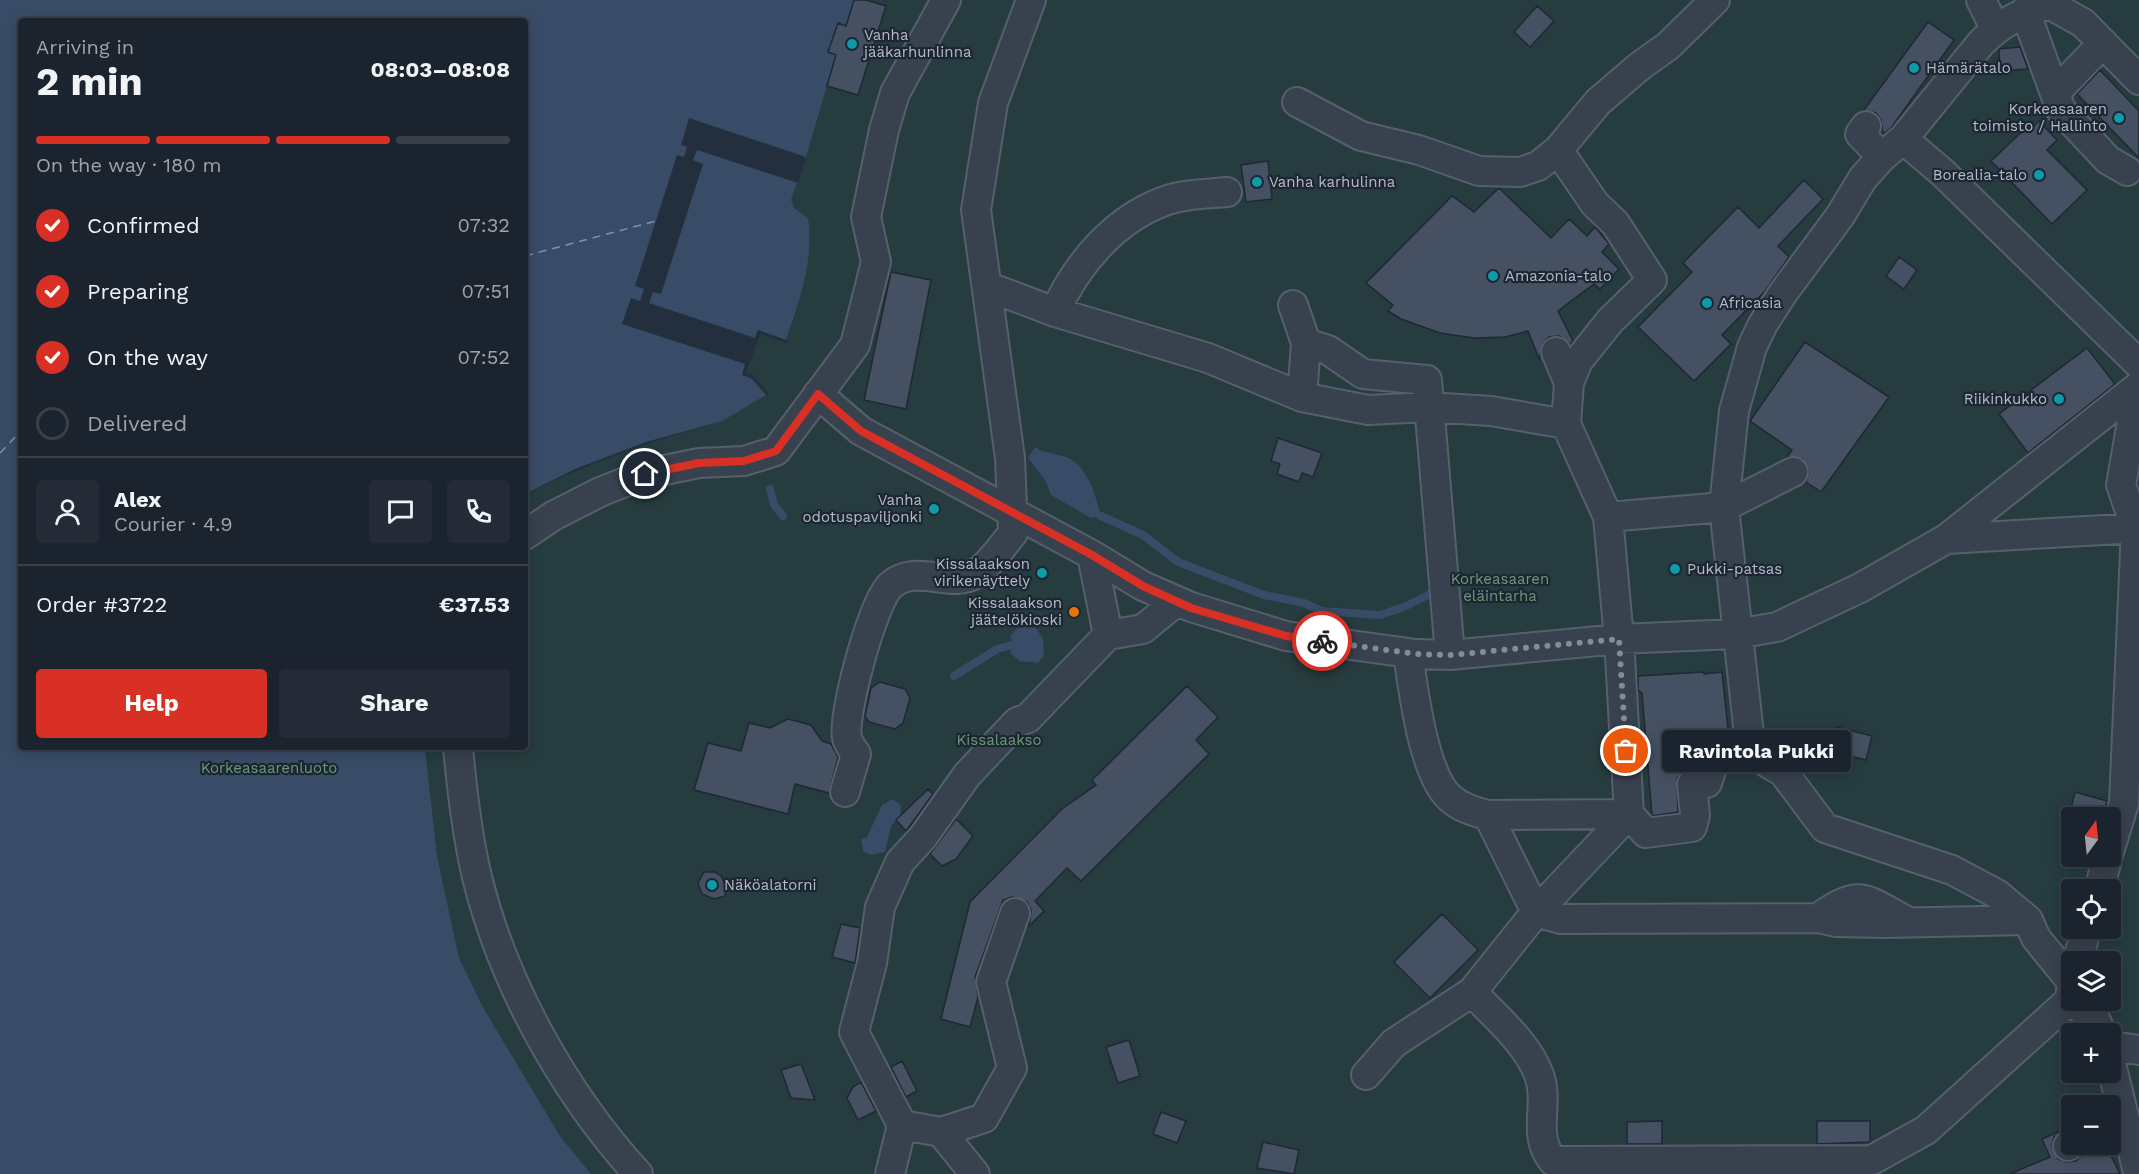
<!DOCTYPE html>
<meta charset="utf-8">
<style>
body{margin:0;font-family:"Work Sans",sans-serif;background:#242b36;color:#f1f3f6;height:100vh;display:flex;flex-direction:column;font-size:22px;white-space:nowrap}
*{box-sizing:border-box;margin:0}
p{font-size:20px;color:#a0a4aa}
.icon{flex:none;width:33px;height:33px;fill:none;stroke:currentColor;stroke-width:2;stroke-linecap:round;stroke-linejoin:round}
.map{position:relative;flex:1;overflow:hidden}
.side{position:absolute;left:18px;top:18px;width:510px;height:732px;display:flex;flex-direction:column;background:#1b232e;border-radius:6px;box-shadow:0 3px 15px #0003,0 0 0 2px #39404a}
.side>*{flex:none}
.needle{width:39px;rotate:15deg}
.tools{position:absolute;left:2061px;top:807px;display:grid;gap:12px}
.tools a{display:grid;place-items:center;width:60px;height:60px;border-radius:6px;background:#1b232e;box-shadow:0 3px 15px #0003,0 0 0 2px #39404a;font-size:30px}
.pin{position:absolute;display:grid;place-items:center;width:51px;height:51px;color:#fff;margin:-26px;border:3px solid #fff;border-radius:50%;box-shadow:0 2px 6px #0007}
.courier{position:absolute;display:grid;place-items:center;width:60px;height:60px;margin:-30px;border:4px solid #d93025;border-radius:50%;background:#fff;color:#222;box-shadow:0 2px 8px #0007}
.bubble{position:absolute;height:42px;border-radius:6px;background:#1b232e;box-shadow:0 3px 15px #0003,0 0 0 2px #39404a;font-size:20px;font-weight:700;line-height:42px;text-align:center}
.overview em{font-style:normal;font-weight:700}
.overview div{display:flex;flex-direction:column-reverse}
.overview{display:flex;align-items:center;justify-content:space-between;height:102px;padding:0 18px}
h1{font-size:39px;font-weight:700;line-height:45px}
.bar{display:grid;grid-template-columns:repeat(4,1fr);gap:9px 6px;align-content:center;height:72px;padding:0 18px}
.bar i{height:8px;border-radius:4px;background:#39404a}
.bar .current{background:#d93025}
.bar p{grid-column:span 4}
.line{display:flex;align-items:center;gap:15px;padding:0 18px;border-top:2px solid #39404a}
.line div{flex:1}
.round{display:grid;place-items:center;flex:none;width:63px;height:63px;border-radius:6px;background:#242b36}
ol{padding:0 18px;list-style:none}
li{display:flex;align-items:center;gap:18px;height:66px}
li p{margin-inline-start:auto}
li .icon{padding:6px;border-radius:50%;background:#d93025;color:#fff;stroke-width:4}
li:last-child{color:#a0a4aa}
li i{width:33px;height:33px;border:3px solid #39404a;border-radius:50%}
.cta{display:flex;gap:12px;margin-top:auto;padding:12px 18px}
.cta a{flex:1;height:69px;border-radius:6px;background:#d93025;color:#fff;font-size:24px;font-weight:700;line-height:69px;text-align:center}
.cta a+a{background:#242b36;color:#f1f3f6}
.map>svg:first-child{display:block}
.green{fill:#263c3f;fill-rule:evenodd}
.water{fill:#394c67}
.pier{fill:#242f3e}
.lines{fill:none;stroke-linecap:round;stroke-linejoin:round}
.stream{stroke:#394c67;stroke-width:8}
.ferry{stroke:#7c92b1;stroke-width:1.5;stroke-dasharray:8 6;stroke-linecap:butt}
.building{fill:#455162;stroke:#1f2835;stroke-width:1.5}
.minor-casing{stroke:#565f6c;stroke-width:32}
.minor{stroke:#38414e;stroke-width:28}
.done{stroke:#828b98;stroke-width:6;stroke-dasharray:0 10.8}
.route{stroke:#d93025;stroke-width:8}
.culture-dot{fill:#0f9aa8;stroke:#1d2633;stroke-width:2}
.food-dot{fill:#e8710a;stroke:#1d2633;stroke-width:2}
.labels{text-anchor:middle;stroke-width:4.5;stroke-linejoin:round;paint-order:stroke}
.poi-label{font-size:15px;fill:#b4bcc9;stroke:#1d2633;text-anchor:start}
.park-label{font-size:15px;fill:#6b9a76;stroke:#1d2633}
</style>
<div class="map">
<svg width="2139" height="1174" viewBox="0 0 2139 1174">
<rect width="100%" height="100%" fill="#242f3e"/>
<path class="green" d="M853 0H2139V1174H591L560 1136 484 1009 459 958 437 856 425 747H525V494C589 463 654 440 722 421L745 365 828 52ZM2072 818H2110V856H2072ZM2072 890H2110V928H2072ZM2072 962H2110V1000H2072ZM2072 1034H2110V1072H2072ZM2072 1106H2110V1144H2072Z"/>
<path class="water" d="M0 0H854L846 26 838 23 828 52 836 55 806 157 791 200 794 208 808 218C814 261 800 299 786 340L758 330 742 375 751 378 766 395 722 421 646 442 575 469 525 494V21H21V747H425L437 856 459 958 484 1009 560 1136 591 1174H0Z
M1035 447C1046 455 1061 453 1072 460 1089 471 1096 497 1101 516L1091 518 1051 495 1045 480 1028 458Z
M1026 627 1036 628 1043 639 1044 655 1038 663 1020 661 1010 653 1013 643 1010 637 1016 629Z
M892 799 901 805 900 816 891 826 885 852 870 855 863 851 861 839 867 837 882 805Z"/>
<path class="pier" d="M689 118 806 157 798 183 697 150 693 160 703 164 661 294 653 292 649 303 755 338 758 330 789 341 786 343 760 334 746 373 754 376 768 393V397L751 378 742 375 745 364 622 324 631 298 640 301 644 289 635 286 677 155 684 157 687 147 681 145Z"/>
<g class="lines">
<path class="stream" d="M770 489 774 505 783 516
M1101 516 1143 535 1178 562 1264 595 1304 603 1322 611 1380 615 1404 607 1428 595
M954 676 997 649 1012 645"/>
<path class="ferry" d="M525 256 656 221
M0 453 21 431"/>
</g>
<path class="building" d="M854 0H866L886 6 858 95 827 86 836 55 828 52 838 23 846 26Z
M1537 6 1554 21 1530 47 1514 32Z
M1928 22 1954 40 1891 128 1883 134 1881 120 1876 113 1864 110Z
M2020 47 2028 69 2000 71 1999 49Z
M2100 70 2139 111V158L2077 94Z
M2039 121 2057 140 2047 150 2087 190 2052 224 1991 161 2032 122 2033 127Z
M1268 161 1272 199 1246 202 1241 165Z
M1804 180 1823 199 1778 246 1789 257 1765 291 1722 335 1731 344 1694 381 1638 327 1692 272 1683 263 1738 207 1759 228Z
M1499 188 1551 238 1569 219 1587 236 1595 227 1609 244 1602 252 1619 269 1600 289 1594 284 1558 311 1573 341 1570 344 1559 336 1549 337 1543 343 1539 359 1528 331 1505 337 1474 338 1440 333 1401 319 1388 311 1393 305 1366 283 1452 196 1474 212Z
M1899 257 1917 270 1904 289 1886 276Z
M891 272 931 280 906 409 864 400Z
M1805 342 1889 397 1821 492 1806 482 1809 472 1802 459 1787 457 1792 450 1750 421Z
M2087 348 2115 384 2028 453 1999 414Z
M1278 438 1322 453 1313 477 1302 473 1299 482 1277 474 1280 464 1271 461Z
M1704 672V674L1722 672 1729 738 1693 744 1695 767 1683 770 1677 778 1678 812 1652 816 1642 693 1638 690V676Z
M880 682 905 689 910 698 903 723 895 729 869 722 865 716 871 688Z
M1187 686 1218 717 1196 740 1209 754 1081 881 1067 868 1035 901 1044 911 1029 926 1031 910 1027 902 1012 897 1003 900 975 977 978 997 970 1027 941 1019 970 902 1062 809 1096 785 1092 780Z
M788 719 811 725 822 741 831 744 838 757 829 793 795 784 788 814 694 790 708 743 741 751 749 723 770 728Z
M1837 727 1872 736 1866 760 1831 751Z
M928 789 933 794 906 831 896 820Z
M2075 792 2107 801 2102 818H2069Z
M956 819 973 836 956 859 942 866 930 854Z
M704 872H715L721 876 726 886 725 896 714 899 702 894 698 883Z
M1442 914 1478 950 1430 998 1394 962Z
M841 924 860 928 855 963 832 957Z
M1129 1040 1140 1076 1118 1083 1106 1047Z
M902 1061 917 1091 906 1097 891 1067Z
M801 1064 815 1100 791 1098 781 1070Z
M861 1082 876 1111 858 1120 847 1098 853 1087Z
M1161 1112 1186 1121 1177 1143 1153 1134Z
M1662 1121V1144H1627V1122Z
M1817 1121H1870V1142L1817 1144Z
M2072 1126 2054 1137 2052 1146 2058 1159 2066 1162 2075 1161 2085 1154 2088 1144H2105L2120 1174H2010L2050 1157 2042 1139Z
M1263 1142 1299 1150 1294 1174 1257 1168Z"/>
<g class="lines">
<defs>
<path id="minor" d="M1981 0 1995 28
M2025 11 2061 110 2108 160 2127 171
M2055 93 2103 43
M1297 102 1361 136 1419 150 1479 171 1520 172 1538 166 1558 150 1598 102 1640 66 1668 46 1715 0
M1866 126 1860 134 1882 157
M1903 139 1943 173 2139 364
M1558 150 1595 204 1615 223 1652 280 1610 321 1578 361 1569 383 1566 424 1608 517 1619 639 1629 814 1536 912 1561 919 1818 918 1836 922 1885 923 2028 920
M989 287 1055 312 1208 358 1302 397 1368 410 1428 407 1491 411 1566 424
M1293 305 1306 343 1302 397
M1055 312C1076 265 1113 221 1162 202 1182 194 1206 194 1227 192
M1306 343 1328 350 1363 374 1427 380 1450 655
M1556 352 1569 383
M818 394 861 431 1092 555 1143 586 1191 607 1286 636 1416 654 1450 655 1619 639 1736 634 1777 627 1860 588 1946 539 2139 386
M1724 507 1734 411 1752 347 1763 324 1783 293 1840 216 1863 178 1882 157 1903 139 1981 43C2001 23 2022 12 2049 4L2083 23 2139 80
M1724 507 1793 472
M1608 517 1724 507 1751 753 1783 772 1825 828 1952 870 1997 894 2028 920 2036 938 2071 981
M525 535 553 516 600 492 645 474 699 463 744 461 776 451 855 345 876 262 866 217 884 130 895 93 946 0
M1946 539 2139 528
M1092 555 1108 635
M1408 653C1413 688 1423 774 1450 798 1461 808 1475 812 1488 815L1629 814 1646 833 1692 827 1695 815 1692 784 1707 783 1716 755 1751 753
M458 747C462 791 467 835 477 877 503 984 565 1094 638 1174
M845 792 856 754C853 750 848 743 847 738 842 716 873 600 891 585 917 563 950 589 975 574 990 565 1002 546 1013 533L1010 458 976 210 993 103 1031 0
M1488 815 1536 912 1472 992C1495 1016 1528 1044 1539 1075 1550 1105 1531 1134 1553 1161L1872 1160 1926 1130 2070 1000 2072 981
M2110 849 2124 803 2136 528 2121 485 2134 410 2139 401
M2099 890 2108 856
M1818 918C1861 888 1863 898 1905 920
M2077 962 2087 928
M2070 1000 2096 1021 2102 1034
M2110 1046 2139 1050
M2110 1060 2137 1168
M1366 1075 1394 1043 1472 992
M941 1132 984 1118 1012 1068 991 982 1015 913
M2068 1146 2072 1144
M890 1174 902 1125
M975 1174 941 1132 902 1125 854 1032 872 963 880 907 900 862 923 837 967 775 1017 722 1028 718 1108 635 1143 629 1177 601"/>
</defs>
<use href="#minor" class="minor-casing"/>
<use href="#minor" class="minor"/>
</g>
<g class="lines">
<path class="done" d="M1322 641 1416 654 1450 655 1619 639 1626 751"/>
<path class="route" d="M645 474 699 463 744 461 776 451 818 394 861 431 1092 555 1143 586 1191 608 1286 636 1322 641"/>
</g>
<g class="culture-dot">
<circle cx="852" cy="44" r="6"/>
<circle cx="1914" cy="68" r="6"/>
<circle cx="2119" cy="118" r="6"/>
<circle cx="2039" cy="175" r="6"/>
<circle cx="1257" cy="182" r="6"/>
<circle cx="1493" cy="276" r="6"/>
<circle cx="1707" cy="303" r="6"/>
<circle cx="2059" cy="399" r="6"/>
<circle cx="934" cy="509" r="6"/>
<circle cx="1675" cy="569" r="6"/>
<circle cx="1042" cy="573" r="6"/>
<circle cx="712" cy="885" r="6"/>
</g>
<circle class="food-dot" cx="1074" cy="612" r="6"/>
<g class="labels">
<g class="poi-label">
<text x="864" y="40">Vanha<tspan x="864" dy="17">jääkarhunlinna</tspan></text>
<text x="1926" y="73">Hämärätalo</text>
<text x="2107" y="114" text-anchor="end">Korkeasaaren<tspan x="2107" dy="17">toimisto / Hallinto</tspan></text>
<text x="2027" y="180" text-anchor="end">Borealia-talo</text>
<text x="1269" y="187">Vanha karhulinna</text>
<text x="1505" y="281">Amazonia-talo</text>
<text x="1719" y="308">Africasia</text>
<text x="2047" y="404" text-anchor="end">Riikinkukko</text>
<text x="922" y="505" text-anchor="end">Vanha<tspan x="922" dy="17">odotuspaviljonki</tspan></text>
<text x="1030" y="569" text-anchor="end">Kissalaakson<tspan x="1030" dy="17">virikenäyttely</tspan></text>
<text x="1687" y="574">Pukki-patsas</text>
<text x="1062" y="608" text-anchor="end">Kissalaakson<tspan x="1062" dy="17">jäätelökioski</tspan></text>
<text x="724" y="890">Näköalatorni</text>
</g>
<g class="park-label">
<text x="1500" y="584">Korkeasaaren<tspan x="1500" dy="17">eläintarha</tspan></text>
<text x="999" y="745">Kissalaakso</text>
<text x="269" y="773">Korkeasaarenluoto</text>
</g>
</g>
</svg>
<div class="tools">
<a><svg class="needle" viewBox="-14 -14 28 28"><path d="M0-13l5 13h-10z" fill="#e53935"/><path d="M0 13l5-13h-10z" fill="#a0a4aa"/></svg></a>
<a><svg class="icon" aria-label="locate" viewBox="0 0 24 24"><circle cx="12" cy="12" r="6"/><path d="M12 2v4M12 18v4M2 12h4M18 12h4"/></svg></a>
<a><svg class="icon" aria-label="layers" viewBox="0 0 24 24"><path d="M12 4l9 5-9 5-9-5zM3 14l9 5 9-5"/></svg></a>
<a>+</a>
<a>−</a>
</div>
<div class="pin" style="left:1626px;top:751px;background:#ea580c"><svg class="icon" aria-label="bag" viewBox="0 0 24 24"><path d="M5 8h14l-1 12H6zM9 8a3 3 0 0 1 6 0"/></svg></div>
<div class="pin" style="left:645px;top:474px;background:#1f2937"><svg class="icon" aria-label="home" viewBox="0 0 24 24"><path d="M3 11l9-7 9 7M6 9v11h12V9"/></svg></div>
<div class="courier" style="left:1322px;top:641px"><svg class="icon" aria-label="bike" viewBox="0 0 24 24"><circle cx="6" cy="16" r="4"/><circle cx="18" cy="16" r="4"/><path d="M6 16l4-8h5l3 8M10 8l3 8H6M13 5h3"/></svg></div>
<div class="bubble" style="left:1662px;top:730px;width:189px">Ravintola Pukki</div>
<section class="side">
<div class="overview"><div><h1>2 min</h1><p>Arriving in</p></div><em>08:03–08:08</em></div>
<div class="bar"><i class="current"></i><i class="current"></i><i class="current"></i><i></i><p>On the way · 180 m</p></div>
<ol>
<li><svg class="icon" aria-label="check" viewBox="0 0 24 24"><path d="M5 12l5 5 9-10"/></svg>Confirmed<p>07:32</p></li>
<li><svg class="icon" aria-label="check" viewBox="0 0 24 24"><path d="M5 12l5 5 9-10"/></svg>Preparing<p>07:51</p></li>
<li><svg class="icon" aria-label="check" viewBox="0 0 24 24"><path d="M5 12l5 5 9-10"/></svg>On the way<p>07:52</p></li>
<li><i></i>Delivered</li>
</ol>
<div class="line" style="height:108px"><a class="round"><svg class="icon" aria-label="person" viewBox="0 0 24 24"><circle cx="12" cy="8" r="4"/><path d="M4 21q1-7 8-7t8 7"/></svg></a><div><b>Alex</b><p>Courier · 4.9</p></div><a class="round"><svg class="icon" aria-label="chat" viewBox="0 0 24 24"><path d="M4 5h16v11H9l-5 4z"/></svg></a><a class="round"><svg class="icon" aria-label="phone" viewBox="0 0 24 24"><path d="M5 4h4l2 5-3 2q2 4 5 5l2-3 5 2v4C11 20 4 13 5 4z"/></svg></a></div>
<div class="line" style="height:78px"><div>Order #3722</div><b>€37.53</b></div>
<div class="cta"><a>Help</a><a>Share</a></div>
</section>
</div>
